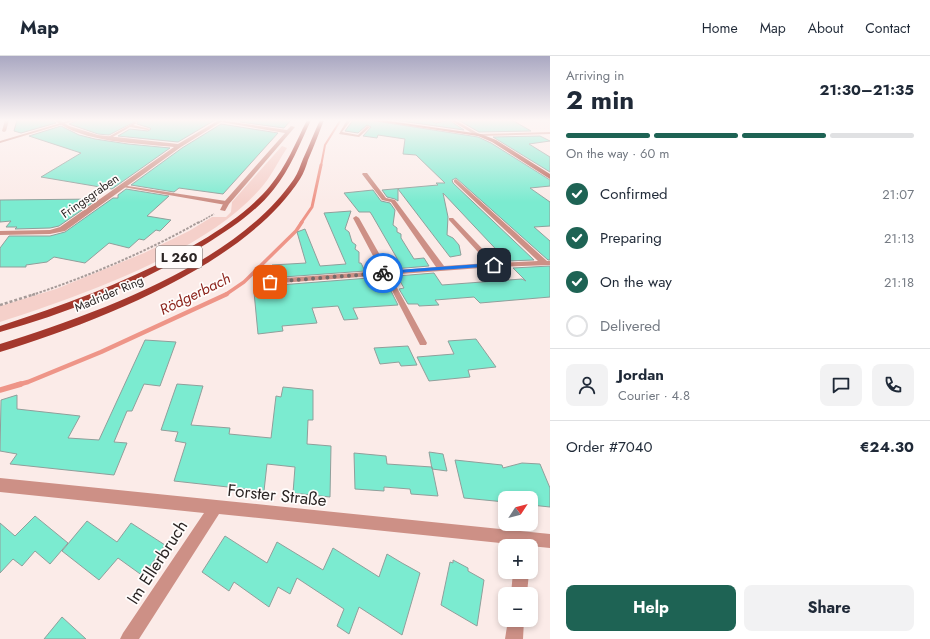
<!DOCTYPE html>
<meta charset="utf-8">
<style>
body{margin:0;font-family:Jost,sans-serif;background:#f2f2f3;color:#1f2937;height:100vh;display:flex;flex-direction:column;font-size:15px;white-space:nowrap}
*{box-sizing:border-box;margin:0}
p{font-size:13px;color:#747a83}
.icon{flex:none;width:22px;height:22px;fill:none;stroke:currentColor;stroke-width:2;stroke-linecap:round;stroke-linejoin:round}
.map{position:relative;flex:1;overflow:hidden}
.side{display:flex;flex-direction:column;background:#fff;width:380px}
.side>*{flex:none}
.needle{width:26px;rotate:54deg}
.buttons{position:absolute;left:498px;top:435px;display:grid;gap:8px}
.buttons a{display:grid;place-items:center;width:40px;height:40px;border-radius:8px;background:#fff;box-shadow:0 2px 6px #0003;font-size:20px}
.pin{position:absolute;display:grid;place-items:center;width:34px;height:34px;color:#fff;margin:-17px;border-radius:8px;box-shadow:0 2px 6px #0006}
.courier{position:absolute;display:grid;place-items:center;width:40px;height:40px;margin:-20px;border:3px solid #1a73e8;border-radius:50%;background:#fff;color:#222;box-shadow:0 1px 5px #0007}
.head em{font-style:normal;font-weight:700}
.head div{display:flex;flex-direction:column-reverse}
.head{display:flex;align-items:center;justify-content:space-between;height:68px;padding:0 16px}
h1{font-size:26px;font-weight:700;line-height:30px}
.bar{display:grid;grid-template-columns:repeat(4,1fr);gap:6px 4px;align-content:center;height:48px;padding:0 16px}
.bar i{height:5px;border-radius:3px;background:#e0e1e3}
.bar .current{background:#1e6354}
.bar p{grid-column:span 4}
.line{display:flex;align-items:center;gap:10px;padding:0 16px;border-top:1px solid #e0e1e3}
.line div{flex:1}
.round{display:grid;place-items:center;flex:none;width:42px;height:42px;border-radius:8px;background:#f2f2f3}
ol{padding:0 16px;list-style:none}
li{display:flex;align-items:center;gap:12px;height:44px}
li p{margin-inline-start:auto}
li .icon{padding:4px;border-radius:50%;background:#1e6354;color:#fff;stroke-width:4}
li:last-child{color:#747a83}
li i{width:22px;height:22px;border:2px solid #e0e1e3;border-radius:50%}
.button{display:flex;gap:8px;margin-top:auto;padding:8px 16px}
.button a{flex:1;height:46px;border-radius:8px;background:#1e6354;color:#fff;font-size:16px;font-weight:700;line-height:46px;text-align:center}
.button a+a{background:#f2f2f3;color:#1f2937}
header{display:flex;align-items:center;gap:24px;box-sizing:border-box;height:56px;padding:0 20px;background:#fff;border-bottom:1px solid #e0e1e3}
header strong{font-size:19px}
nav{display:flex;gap:22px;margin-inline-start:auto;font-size:14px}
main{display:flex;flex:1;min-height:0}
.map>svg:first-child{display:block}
.green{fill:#f5d0ca}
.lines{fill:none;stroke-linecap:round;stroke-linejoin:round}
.stream-far4{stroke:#ee9588;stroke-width:2}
.stream-far3{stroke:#ee9588;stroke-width:3}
.stream-far2{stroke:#ee9588;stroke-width:3.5}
.stream-far1{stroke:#ee9588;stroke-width:4.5}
.stream{stroke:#ee9588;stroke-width:5.5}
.building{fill:#7bebd0;stroke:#909f9b}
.path-far2{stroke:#a79b99;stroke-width:1.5;stroke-dasharray:2 1;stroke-linecap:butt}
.path-far1{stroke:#a79b99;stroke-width:2;stroke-dasharray:2.5 1.5;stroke-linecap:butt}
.path{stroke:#a79b99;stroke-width:2.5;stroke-dasharray:3 2;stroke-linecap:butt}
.service{fill:#cd9086;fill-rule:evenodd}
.minor{fill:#cd9086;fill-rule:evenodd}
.tertiary{fill:#cd9086;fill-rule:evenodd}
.secondary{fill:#b75f53;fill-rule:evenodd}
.primary{fill:#a4382d;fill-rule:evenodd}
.route{fill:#1a73e8}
.done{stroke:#746a69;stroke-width:4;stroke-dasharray:0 7.2}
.labels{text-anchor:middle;stroke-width:3.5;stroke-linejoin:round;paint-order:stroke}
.far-street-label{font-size:12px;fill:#2b2524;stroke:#fffcfb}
.shield{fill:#fffcfb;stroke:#6b6664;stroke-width:1}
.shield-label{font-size:13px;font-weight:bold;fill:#2b2524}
.water-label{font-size:15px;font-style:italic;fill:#8d251d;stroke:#fffcfb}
.near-street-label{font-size:17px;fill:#2b2524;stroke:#fffcfb}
</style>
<header>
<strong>Map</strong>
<nav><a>Home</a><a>Map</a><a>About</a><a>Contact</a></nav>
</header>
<main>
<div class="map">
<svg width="550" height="583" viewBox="0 0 550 583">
<rect width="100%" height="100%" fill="#fbebe8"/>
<path class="green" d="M282 90 287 92C280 102 275 113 268 123 217 193 80 240 0 266V250L56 233 144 197 189 175 212 161H226L231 156 232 146Z"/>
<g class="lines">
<path class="stream-far4" d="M321 110 325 89 340 65"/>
<path class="stream-far3" d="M301 167 312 151 321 109"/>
<path class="stream-far2" d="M225 239 244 226 296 175 302 166"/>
<path class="stream-far1" d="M17 329 28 326 101 296 227 238"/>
<path class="stream" d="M0 334 21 328"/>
</g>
<path class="building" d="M17 64H53L56 67 21 77 14 75Z
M78 64H215L178 86 118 80 130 73 148 75 151 73 150 72 137 68 138 66 136 65 109 79 98 78 69 68Z
M243 64H291L284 72 240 66Z
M353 64H369L478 81 491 87 550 124V130L530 132 550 146V170L534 171 550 185V204H548L456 122 452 124 453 127 534 204 507 205 443 137 448 161 447 179 453 182 459 189 461 199 450 201 398 133V145L395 143 387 141 382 134 438 129 436 127H445L416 99 403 98 405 83 378 79 377 82 363 80 371 71 367 69 358 77 345 75Z
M394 64H433V66L436 67 449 64 464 74Z
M458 64H512L531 75 479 76Z
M221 68 278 77 223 138 179 132 174 136 131 129 182 92Z
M61 70 79 79 95 83 128 88 170 92 112 133 41 121 81 97 29 80Z
M540 80 550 85 529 88 550 101V116L493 81Z
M126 133 169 140 147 160 171 164 160 175 156 174 144 184 139 183 129 192 109 187 85 207 54 201 47 206 26 209V211H0V192L9 180H50L65 176 113 142H118V139Z
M373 134 381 145 390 147 395 154 393 169 397 172V176L401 178V182L414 203 424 202 429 210 393 213 387 205 398 204 372 159 370 156H359L344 137Z
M98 143 59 170 50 172 15 173 17 171H6L11 165 0 166V144Z
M351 155 345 173 349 176 352 186 356 189 355 193 359 196V207H361L365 215 270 222 266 224 268 217 272 209 306 207 297 176 305 173 320 210 346 208 324 157Z
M550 210V241L480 247 474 241 435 244 439 249 419 250 418 248H408L399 233 404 232 397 220 434 217 442 229 522 223 526 225 513 212Z
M369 222 375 235 390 233 398 249 353 252 358 263 344 264 338 250 312 252 317 267 282 270 283 275 258 278 254 236 264 235 265 228 267 230Z
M476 283 496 311 468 314 470 321 429 325 417 301 454 298 448 285Z
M145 284 176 286 160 330 144 328 132 355H127L114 386 127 387 114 419 10 408 17 398 0 395 1 344 17 339V353L80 360 68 382 99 384Z
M408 290 417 309 401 310 399 306 380 308 374 292Z
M177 328 203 330 191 369 230 372 229 378 271 382 276 340 281 341 283 331 313 334V364H308L307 388 331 390 330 441 293 437 295 411 267 408 264 435 174 425 186 387 175 385 178 376 161 374Z
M429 396 443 398 447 415 432 413Z
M354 397 386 400 387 408 432 411 438 440 411 438 410 433 384 431V435L355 433Z
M455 404 502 409 503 412 522 407 540 408 550 432V451L531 449V442H505V446L464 442Z
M35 460 68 487 50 508 35 495 22 510 13 503 0 517V467L15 480Z
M87 465 117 486 131 467 165 489 143 520 118 502 99 524 62 495Z
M225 480 267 507 277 486 323 514 333 492 379 521 387 498 402 507 420 517 402 579 359 551 349 578 337 570 344 553 297 522 290 538 278 531 269 551 234 526 229 535 202 516Z
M453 504 468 512V515L484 524 477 570 441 549 450 506 453 507Z
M62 561 86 583H44Z"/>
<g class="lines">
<path class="path-far2" d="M198 167 214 158"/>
<path class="path-far1" d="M32 239C89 220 146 196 199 166"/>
<path class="path" d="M0 249 35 238"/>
<path class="service" d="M5 64H9L6 75 4 76 2 75Z
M71 64H77L0 87V85Z
M347 64H351L342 76 358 79 367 70 370 71 359 81 339 78Z
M435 64H444L436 66 434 65Z
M135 66 137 67 133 69 150 73 148 74 130 71 111 82 108 81Z
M121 129 226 145 229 147 226 149 123 131 121 130Z
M386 215 389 217 427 287 426 289H420L419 287 383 217Z"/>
<path class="minor" d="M54 64H59L69 70 98 79 178 88 219 64 287 74 291 70 295 71 229 148 225 155 220 154 224 146 285 77 221 66 181 91 65 175 50 178 0 179V175L50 174 60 171 174 91C138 87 83 87 54 64Z
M450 64H455L481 79 477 80Z
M363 117H367L386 142 395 144 444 210 488 207 449 164V162H453L496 207 538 205 454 126V124L456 123 547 205H550V209L494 211 267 228 266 226 270 223 381 215 353 162 356 160 359 162 389 215 436 211 391 146 382 144 362 118Z
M0 422 550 478V492L219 458 139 583H120L123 577 204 457 0 436Z
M513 516H529L527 538H511Z
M508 564H524L523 583H505Z"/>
<path class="tertiary" d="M550 76V78L479 80 477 79 479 78Z"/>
<path class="secondary" d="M370 64H382L481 78 496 84 550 118V123L492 86 478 80Z"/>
<path class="primary" d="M307 64H311C300 88 290 113 274 133 256 156 230 173 206 188 142 227 71 256 0 276V270C70 247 138 222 201 185 226 170 251 153 270 130 286 111 296 86 307 64Z
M320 64H324C319 77 314 90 308 104 306 110 304 117 300 123 245 209 95 267 0 296V288C95 258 236 208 294 123 298 117 300 110 303 103 309 90 314 77 320 64Z"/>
</g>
<linearGradient id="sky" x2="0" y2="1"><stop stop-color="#aaa8c2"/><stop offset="0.44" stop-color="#fdf6f5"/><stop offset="1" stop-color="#fdf6f5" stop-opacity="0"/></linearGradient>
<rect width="550" height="146" fill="url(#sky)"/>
<path class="route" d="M494 207 497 209 496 210 383 218 380 217 383 215Z"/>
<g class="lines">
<path class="done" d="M270 226 383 217"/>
</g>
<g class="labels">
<g class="far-street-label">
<text transform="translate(90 140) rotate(-35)" y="4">Fringsgraben</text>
<text transform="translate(109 238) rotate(-23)" y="4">Madrider Ring</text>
</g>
<rect class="shield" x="156" y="190" width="46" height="22" rx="3"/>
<g class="shield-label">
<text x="179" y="206">L 260</text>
</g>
<g class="water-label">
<text transform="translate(195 238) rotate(-26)" y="5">Rödgerbach</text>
</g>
<g class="near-street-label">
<text transform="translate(277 439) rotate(6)" y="6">Forster Straße</text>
<text transform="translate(157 506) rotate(-57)" y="6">Im Ellerbruch</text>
</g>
</g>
</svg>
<div class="buttons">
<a><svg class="needle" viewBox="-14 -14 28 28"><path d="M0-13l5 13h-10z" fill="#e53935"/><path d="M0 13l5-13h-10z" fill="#747a83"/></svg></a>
<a>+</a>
<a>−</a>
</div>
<div class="pin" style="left:270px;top:226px;background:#ea580c"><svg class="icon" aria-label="bag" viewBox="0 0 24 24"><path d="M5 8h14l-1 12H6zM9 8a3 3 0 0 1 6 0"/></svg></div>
<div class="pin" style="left:494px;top:209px;background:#1f2937"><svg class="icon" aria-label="home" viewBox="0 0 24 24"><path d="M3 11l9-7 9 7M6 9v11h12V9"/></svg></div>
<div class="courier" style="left:383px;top:217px"><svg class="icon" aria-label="bike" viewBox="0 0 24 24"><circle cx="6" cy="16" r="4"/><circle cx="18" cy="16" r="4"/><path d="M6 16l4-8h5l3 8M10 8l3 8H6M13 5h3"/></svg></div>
</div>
<section class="side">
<div class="head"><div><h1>2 min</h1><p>Arriving in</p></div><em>21:30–21:35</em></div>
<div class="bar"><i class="current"></i><i class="current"></i><i class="current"></i><i></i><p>On the way · 60 m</p></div>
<ol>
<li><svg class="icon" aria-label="check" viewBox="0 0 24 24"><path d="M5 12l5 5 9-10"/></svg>Confirmed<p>21:07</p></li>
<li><svg class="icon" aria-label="check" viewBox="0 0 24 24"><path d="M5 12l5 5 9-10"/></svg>Preparing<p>21:13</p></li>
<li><svg class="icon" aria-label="check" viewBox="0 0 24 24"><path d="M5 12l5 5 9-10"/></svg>On the way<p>21:18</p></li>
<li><i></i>Delivered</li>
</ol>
<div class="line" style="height:72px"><a class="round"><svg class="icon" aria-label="person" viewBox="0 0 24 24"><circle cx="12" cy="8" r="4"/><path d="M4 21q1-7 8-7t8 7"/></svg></a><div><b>Jordan</b><p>Courier · 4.8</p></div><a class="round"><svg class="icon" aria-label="chat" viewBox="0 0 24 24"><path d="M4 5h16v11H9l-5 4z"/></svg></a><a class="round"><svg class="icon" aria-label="phone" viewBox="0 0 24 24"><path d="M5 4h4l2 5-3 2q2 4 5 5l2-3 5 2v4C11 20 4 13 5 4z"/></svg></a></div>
<div class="line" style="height:52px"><div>Order #7040</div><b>€24.30</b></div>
<div class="button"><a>Help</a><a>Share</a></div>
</section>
</main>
